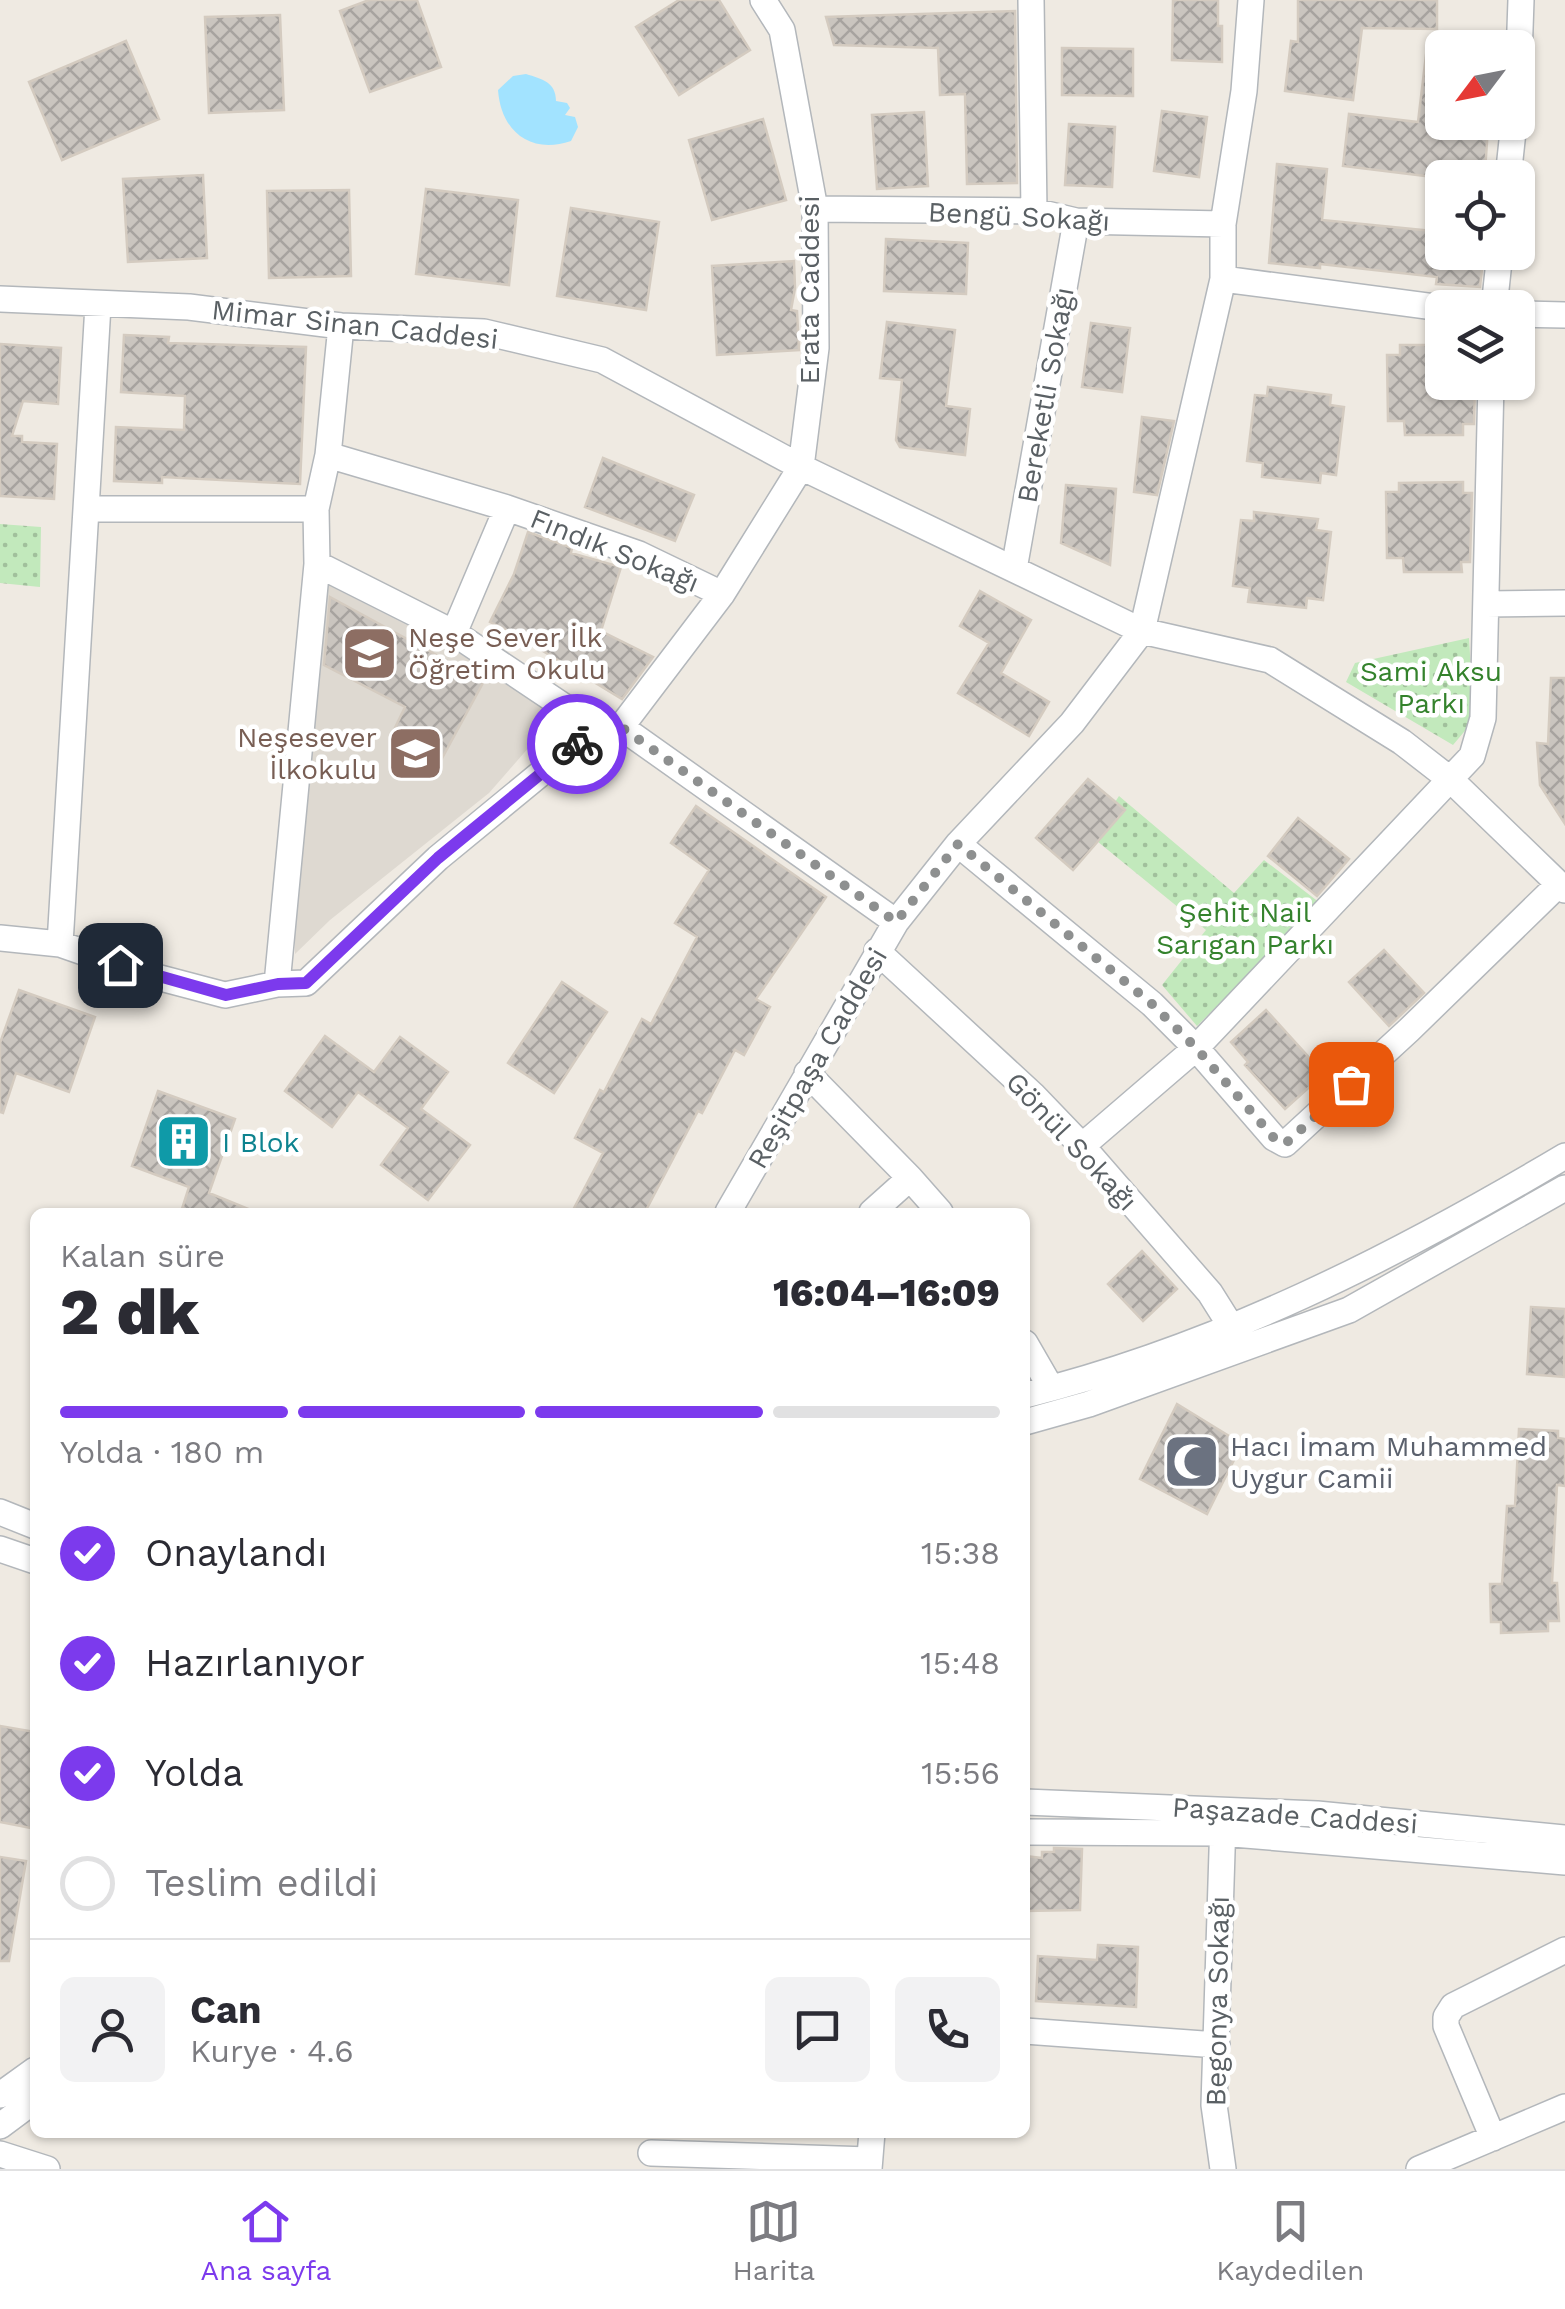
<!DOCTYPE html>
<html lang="tr">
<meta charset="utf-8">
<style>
body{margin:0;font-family:"Work Sans",sans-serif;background:#f2f2f3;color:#2b2b33;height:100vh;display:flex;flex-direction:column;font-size:38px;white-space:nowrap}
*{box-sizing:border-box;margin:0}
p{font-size:32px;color:#7c7c81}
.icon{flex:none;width:55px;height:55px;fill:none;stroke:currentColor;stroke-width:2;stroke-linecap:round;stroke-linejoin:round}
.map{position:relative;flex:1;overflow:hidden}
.panel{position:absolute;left:30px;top:1208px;width:1000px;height:930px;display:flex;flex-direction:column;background:#fff;border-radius:15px;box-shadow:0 2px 8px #0004}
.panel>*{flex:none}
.needle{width:65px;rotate:238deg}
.fabs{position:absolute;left:1425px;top:30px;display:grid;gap:20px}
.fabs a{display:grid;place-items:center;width:110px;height:110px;border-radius:15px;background:#fff;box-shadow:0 2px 8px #0004;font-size:50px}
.pin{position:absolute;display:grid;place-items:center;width:85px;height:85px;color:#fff;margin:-42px;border-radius:20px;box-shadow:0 5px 15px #0006}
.courier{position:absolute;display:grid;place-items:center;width:100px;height:100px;margin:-50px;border:8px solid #7c3aed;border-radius:50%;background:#fff;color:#222;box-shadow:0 2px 12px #0007}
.summary em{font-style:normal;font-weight:800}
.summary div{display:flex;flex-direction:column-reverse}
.summary{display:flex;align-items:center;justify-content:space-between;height:170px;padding:0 30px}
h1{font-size:65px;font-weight:800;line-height:75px}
.bar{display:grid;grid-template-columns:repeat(4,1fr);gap:15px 10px;align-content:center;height:120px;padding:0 30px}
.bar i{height:12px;border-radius:8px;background:#e1e1e2}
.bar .selected{background:#7c3aed}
.bar p{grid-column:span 4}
.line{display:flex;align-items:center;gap:25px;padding:0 30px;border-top:2px solid #e1e1e2}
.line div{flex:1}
.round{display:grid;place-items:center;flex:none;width:105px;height:105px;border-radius:15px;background:#f2f2f3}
ol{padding:0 30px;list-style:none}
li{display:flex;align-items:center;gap:30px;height:110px}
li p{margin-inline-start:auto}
li .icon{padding:10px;border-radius:50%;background:#7c3aed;color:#fff;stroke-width:4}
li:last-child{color:#7c7c81}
li i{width:55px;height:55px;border:5px solid #e1e1e2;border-radius:50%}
.dock{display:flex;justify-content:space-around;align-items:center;height:140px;border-top:2px solid #e1e1e2;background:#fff;font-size:28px;color:#7c7c81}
.dock a{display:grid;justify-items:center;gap:5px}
.dock .selected{color:#7c3aed}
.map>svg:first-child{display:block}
.education{fill:#ded9d1}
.park{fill:url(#park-dots)}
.water{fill:#a2e3ff}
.building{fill:url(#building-cross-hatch);stroke:#d4cbc0;stroke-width:2.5}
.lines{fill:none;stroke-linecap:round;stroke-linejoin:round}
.minor-casing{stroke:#b3b7bb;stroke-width:28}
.minor{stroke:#fff;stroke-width:25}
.done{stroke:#8e9090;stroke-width:10;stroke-dasharray:0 18}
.route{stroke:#7c3aed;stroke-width:12}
.labels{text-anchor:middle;stroke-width:9;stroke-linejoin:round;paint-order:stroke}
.street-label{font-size:28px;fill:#5a6064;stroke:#fff}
.education-label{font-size:28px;fill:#785e54;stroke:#fff;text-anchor:start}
.park-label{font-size:28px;fill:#34822c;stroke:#fff}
.culture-label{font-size:28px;fill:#0d838f;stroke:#fff;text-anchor:start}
.worship-label{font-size:28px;fill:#5b616d;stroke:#fff;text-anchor:start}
</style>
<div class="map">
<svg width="1565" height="2169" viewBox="0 0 1565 2169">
<defs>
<pattern id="park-dots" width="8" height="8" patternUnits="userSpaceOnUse" patternTransform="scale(2.5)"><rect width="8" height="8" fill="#c2e9bc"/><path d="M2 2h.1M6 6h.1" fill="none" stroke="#a1c09c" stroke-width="1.8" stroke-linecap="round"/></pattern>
<pattern id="building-cross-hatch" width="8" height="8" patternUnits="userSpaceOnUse" patternTransform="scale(2.5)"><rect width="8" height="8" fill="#cac5bf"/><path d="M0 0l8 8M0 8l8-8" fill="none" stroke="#a7a39f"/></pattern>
</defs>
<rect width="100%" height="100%" fill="#efeae2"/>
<path class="education" d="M324 583 460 652 558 714 489 793 330 920 295 954V901Z"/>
<path class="park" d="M0 524 41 527 40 587 0 583Z
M1469 638 1474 720 1453 745 1346 682 1355 663Z
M1119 796 1234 893 1264 860 1320 903 1197 1026 1162 985 1206 930 1092 837Z"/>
<path class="water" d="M526 74C542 79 556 82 556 101L567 103 570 108 565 115 575 117 578 127 571 141C530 155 501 131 498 90L513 76Z"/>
<path class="building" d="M369 0H417L441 67 370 92 340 11Z
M679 0H719L750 50 679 95 636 27Z
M1173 0H1218V26H1222V62L1172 60Z
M1298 0H1437V29L1362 28 1353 100 1285 91 1291 41 1298 42Z
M1015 11 1017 183 967 184 965 94 940 95 938 48 834 45 826 17Z
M280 15 284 110 209 113 205 17Z
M126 41 159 119 62 160 29 82Z
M1062 48 1133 49V96L1062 95Z
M1426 55 1442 57V124L1488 128 1485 171 1442 167V178L1343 166 1349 114 1418 122Z
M1162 111 1207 117 1199 177 1154 171Z
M924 112 928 186 877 189 872 115Z
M763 119 786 200 712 220 689 140Z
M1069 124 1115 127 1112 187 1065 185Z
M1277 164 1327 169 1322 220 1442 232V252H1484L1480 287 1436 284 1437 277 1320 264V268L1269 263Z
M203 175 207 258 128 262 123 179Z
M426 189 518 200 509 285 416 274Z
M349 190 351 276 269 278 267 191Z
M571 208 659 222 646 310 557 296Z
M886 239 968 243 966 294 884 291Z
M794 261 795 288 791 310 797 311 799 350 717 355 712 266Z
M887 322 955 330 946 406 970 409 965 455 900 447 896 440 902 380 880 378Z
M1091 323 1130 328 1122 392 1082 387Z
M124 335 169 337 168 343 306 347 300 484 162 477V483L114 481 116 427 184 430 185 396 121 392Z
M0 344 61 348 58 404 23 401 12 436H22V442L57 444 54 499 0 496Z
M1400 345H1442V382H1475L1474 424H1463V435H1405L1404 421H1388L1387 355H1400Z
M1268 387 1331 395 1330 405 1344 407 1336 475 1321 473 1320 483 1262 477 1263 463 1247 461 1255 395 1267 396Z
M1142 417 1174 421 1157 495 1134 492Z
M603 458 694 495 675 541 585 507Z
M1463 482V493H1472L1470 562H1461L1462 572H1404L1403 558H1387L1386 492H1399V483Z
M1066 485 1116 489 1110 565 1061 543Z
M1254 512 1318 519 1316 530 1331 532 1323 600 1307 598 1306 608 1248 602 1250 588 1233 586 1241 520 1254 521Z
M528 532 572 548 571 553 621 567 601 631 653 657 622 699 543 651 544 649 490 622 514 574Z
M980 591 1031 620 1001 673 1049 702 1029 736 958 693 989 643 960 626Z
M330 597 484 681 441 760 392 734 405 707 324 665Z
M1551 678H1565V824L1540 785 1537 743 1548 744Z
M1088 779 1125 810 1073 870 1036 838Z
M696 806 826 897 756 999 770 1007 744 1055 735 1050 702 1113 698 1111 645 1212H572L603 1153 575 1138 600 1090 604 1092 642 1019 651 1024 697 937 675 923 709 870 671 843Z
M1298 818 1349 859 1317 896 1268 856Z
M1384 950 1424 993 1389 1026 1349 982Z
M562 982 607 1012 554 1093 508 1063Z
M19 990 95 1017 69 1092 16 1073 3 1113 0 1112V1043Z
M1266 1010 1324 1074 1285 1109 1245 1065 1248 1062 1231 1042Z
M325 1036 374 1072 400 1037 448 1072 421 1109 470 1145 428 1200 381 1165 408 1128 358 1092 332 1127 285 1091Z
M158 1091 235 1119 209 1193 256 1212H181L189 1187 132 1166Z
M1142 1251 1177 1289 1143 1321 1108 1284Z
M1531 1307 1565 1309 1564 1377 1527 1374Z
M1177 1404 1242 1444 1207 1514 1140 1479Z
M1519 1429 1558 1431V1438L1565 1439V1486L1557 1485 1552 1583H1557L1559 1621H1548V1631L1501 1633V1622H1491L1490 1584H1502L1507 1506H1515Z
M0 1726 35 1732V1804L31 1828 0 1822Z
M1054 1848 1082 1849 1080 1910 1025 1911V1856L1042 1858V1852H1054Z
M0 1857 26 1861 9 1961H0Z
M1098 1945 1138 1947 1136 2007 1036 2001 1038 1956 1097 1960Z"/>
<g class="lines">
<defs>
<path id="minor" d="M1031 0 1034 211
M1518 86 1521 0
M1508 178 1514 122
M815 209 1034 211 1076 221 1223 224
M1223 279 1442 308
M0 299 189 307 341 326 484 332 602 360 801 467 1142 631 1270 660 1402 742 1451 780 1565 890
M98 305 86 509H316
M1494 308 1500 252
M1518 314 1565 315
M341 326 328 455 316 509 317 564 454 633 596 728 621 727 896 922
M328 455 507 508 454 633
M507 508 639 554 722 594
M1014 569 1076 221
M1486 604 1565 603
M621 727 722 594 801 467 816 348 815 209 782 30 763 0
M958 844 1152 1004 1196 1048 1274 1138 1285 1144 1409 1030 1559 884
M0 938 60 944 149 975 225 995 277 984 306 983 438 858 596 728
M60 944 86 509
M877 951 1033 1095 1082 1146 1210 1293 1232 1328 1236 1343
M277 984 317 564
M807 1073 910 1178 940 1212
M1082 1146 1196 1048 1472 756 1483 718 1491 382
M728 1212 896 922 958 844 1072 723 1142 631 1223 279V224L1244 91 1251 0
M872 1212 910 1178
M1025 1343 1051 1388
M1025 1395C1218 1347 1395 1257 1565 1156
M1025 1422 1089 1404 1349 1310 1565 1188
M0 1512 35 1526
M0 1549 35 1561
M1025 1802 1317 1814 1565 1838
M1223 1820 1214 2105 1223 2169
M1025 1832 1221 1833 1565 1862
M1025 2031 1217 2045
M0 2095 35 2070
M0 2126 35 2100
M1493 2138 1446 2026V2017L1453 2006 1565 1950
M651 2153 869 2160
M0 2154 47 2169
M869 2169 872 2132
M1419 2169 1565 2107"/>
</defs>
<use href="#minor" class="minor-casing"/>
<use href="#minor" class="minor"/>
</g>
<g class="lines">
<path class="done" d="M577 744 596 728 621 727 896 922 958 844 1152 1004 1196 1048 1274 1138 1285 1144 1351 1084"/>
<path class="route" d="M120 965 226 995 278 984 306 983 438 858 577 744"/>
</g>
<defs>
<symbol id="school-square" viewBox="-11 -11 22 22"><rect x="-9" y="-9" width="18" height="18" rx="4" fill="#8d6e63" stroke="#fff"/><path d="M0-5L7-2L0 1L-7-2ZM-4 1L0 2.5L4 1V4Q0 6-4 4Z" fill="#fff"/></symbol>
<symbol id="building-square" viewBox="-11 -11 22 22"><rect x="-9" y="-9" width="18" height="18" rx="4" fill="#0f9aa8" stroke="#fff"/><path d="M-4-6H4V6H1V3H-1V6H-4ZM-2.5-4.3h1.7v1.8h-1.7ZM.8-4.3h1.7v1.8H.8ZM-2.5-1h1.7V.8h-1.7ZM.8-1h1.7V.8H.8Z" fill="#fff"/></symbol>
<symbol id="mosque-square" viewBox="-11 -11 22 22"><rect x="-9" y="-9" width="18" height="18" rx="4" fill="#6b7280" stroke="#fff"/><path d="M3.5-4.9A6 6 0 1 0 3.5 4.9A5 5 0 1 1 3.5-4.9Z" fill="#fff"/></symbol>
</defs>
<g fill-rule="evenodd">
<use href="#school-square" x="338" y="622" width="63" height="63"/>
<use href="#school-square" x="384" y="722" width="63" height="63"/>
<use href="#building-square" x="152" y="1110" width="63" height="63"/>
<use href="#mosque-square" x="1160" y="1430" width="63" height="63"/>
</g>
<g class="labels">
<g class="street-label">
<text transform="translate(1019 216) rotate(3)" y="10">Bengü Sokağı</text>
<text transform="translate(809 290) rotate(-90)" y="10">Erata Caddesi</text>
<text transform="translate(355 324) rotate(6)" y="10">Mimar Sinan Caddesi</text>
<text transform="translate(1045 395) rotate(-80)" y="10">Bereketli Sokağı</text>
<text transform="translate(615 550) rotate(22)" y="10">Fındık Sokağı</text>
<text transform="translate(817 1058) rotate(-60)" y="10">Reşitpaşa Caddesi</text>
<text transform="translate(1072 1141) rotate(47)" y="10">Gönül Sokağı</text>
<text transform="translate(1295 1815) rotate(4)" y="10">Paşazade Caddesi</text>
<text transform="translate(1217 2001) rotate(-89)" y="10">Begonya Sokağı</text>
</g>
<g class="education-label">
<text x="408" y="647">Neşe Sever İlk<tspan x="408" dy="32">Öğretim Okulu</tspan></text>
<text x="377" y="747" text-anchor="end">Neşesever<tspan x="377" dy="32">İlkokulu</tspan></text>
</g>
<g class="park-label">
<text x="1431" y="681">Sami Aksu<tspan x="1431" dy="32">Parkı</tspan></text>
<text x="1245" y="922">Şehit Nail<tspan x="1245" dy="32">Sarıgan Parkı</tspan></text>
</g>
<g class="culture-label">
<text x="222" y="1152">I Blok</text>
</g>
<g class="worship-label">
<text x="1230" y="1456">Hacı İmam Muhammed<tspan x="1230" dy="32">Uygur Camii</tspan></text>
</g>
</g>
</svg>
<div class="fabs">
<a><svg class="needle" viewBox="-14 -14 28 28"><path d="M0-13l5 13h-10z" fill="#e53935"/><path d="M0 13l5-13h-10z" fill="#7c7c81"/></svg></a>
<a><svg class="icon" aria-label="locate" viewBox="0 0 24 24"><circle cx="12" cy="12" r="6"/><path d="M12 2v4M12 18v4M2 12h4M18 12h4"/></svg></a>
<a><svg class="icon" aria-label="layers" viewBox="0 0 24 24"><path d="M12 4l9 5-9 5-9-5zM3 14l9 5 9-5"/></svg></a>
</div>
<div class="pin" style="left:1351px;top:1084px;background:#ea580c"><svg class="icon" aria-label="bag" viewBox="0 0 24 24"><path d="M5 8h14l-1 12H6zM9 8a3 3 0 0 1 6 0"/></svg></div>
<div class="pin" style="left:120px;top:965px;background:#1f2937"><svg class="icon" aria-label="home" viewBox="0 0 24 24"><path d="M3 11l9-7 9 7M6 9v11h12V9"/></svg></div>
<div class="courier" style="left:577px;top:744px"><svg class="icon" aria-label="bike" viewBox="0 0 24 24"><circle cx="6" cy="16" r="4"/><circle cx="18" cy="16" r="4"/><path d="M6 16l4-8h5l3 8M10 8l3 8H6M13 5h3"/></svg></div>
<section class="panel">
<div class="summary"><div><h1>2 dk</h1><p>Kalan süre</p></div><em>16:04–16:09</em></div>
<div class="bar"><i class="selected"></i><i class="selected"></i><i class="selected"></i><i></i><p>Yolda · 180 m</p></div>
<ol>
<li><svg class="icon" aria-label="check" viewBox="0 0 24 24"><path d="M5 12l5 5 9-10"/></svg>Onaylandı<p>15:38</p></li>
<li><svg class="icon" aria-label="check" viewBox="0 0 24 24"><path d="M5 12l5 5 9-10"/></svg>Hazırlanıyor<p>15:48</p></li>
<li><svg class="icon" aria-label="check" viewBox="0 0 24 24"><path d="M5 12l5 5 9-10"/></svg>Yolda<p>15:56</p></li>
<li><i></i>Teslim edildi</li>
</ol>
<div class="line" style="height:180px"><a class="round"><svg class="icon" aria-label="person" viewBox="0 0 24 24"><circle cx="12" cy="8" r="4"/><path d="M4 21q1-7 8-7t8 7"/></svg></a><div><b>Can</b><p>Kurye · 4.6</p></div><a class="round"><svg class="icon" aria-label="chat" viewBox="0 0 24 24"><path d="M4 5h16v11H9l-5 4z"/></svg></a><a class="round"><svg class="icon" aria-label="phone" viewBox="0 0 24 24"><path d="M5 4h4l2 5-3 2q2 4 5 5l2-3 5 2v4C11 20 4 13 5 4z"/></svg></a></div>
</section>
</div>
<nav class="dock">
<a class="selected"><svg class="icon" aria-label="home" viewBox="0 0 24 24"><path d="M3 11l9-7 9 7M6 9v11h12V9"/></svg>Ana sayfa</a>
<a><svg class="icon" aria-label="map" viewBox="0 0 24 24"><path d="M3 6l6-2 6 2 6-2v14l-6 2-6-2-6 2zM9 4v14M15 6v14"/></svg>Harita</a>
<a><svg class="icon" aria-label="saved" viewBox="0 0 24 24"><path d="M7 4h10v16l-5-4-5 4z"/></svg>Kaydedilen</a>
</nav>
